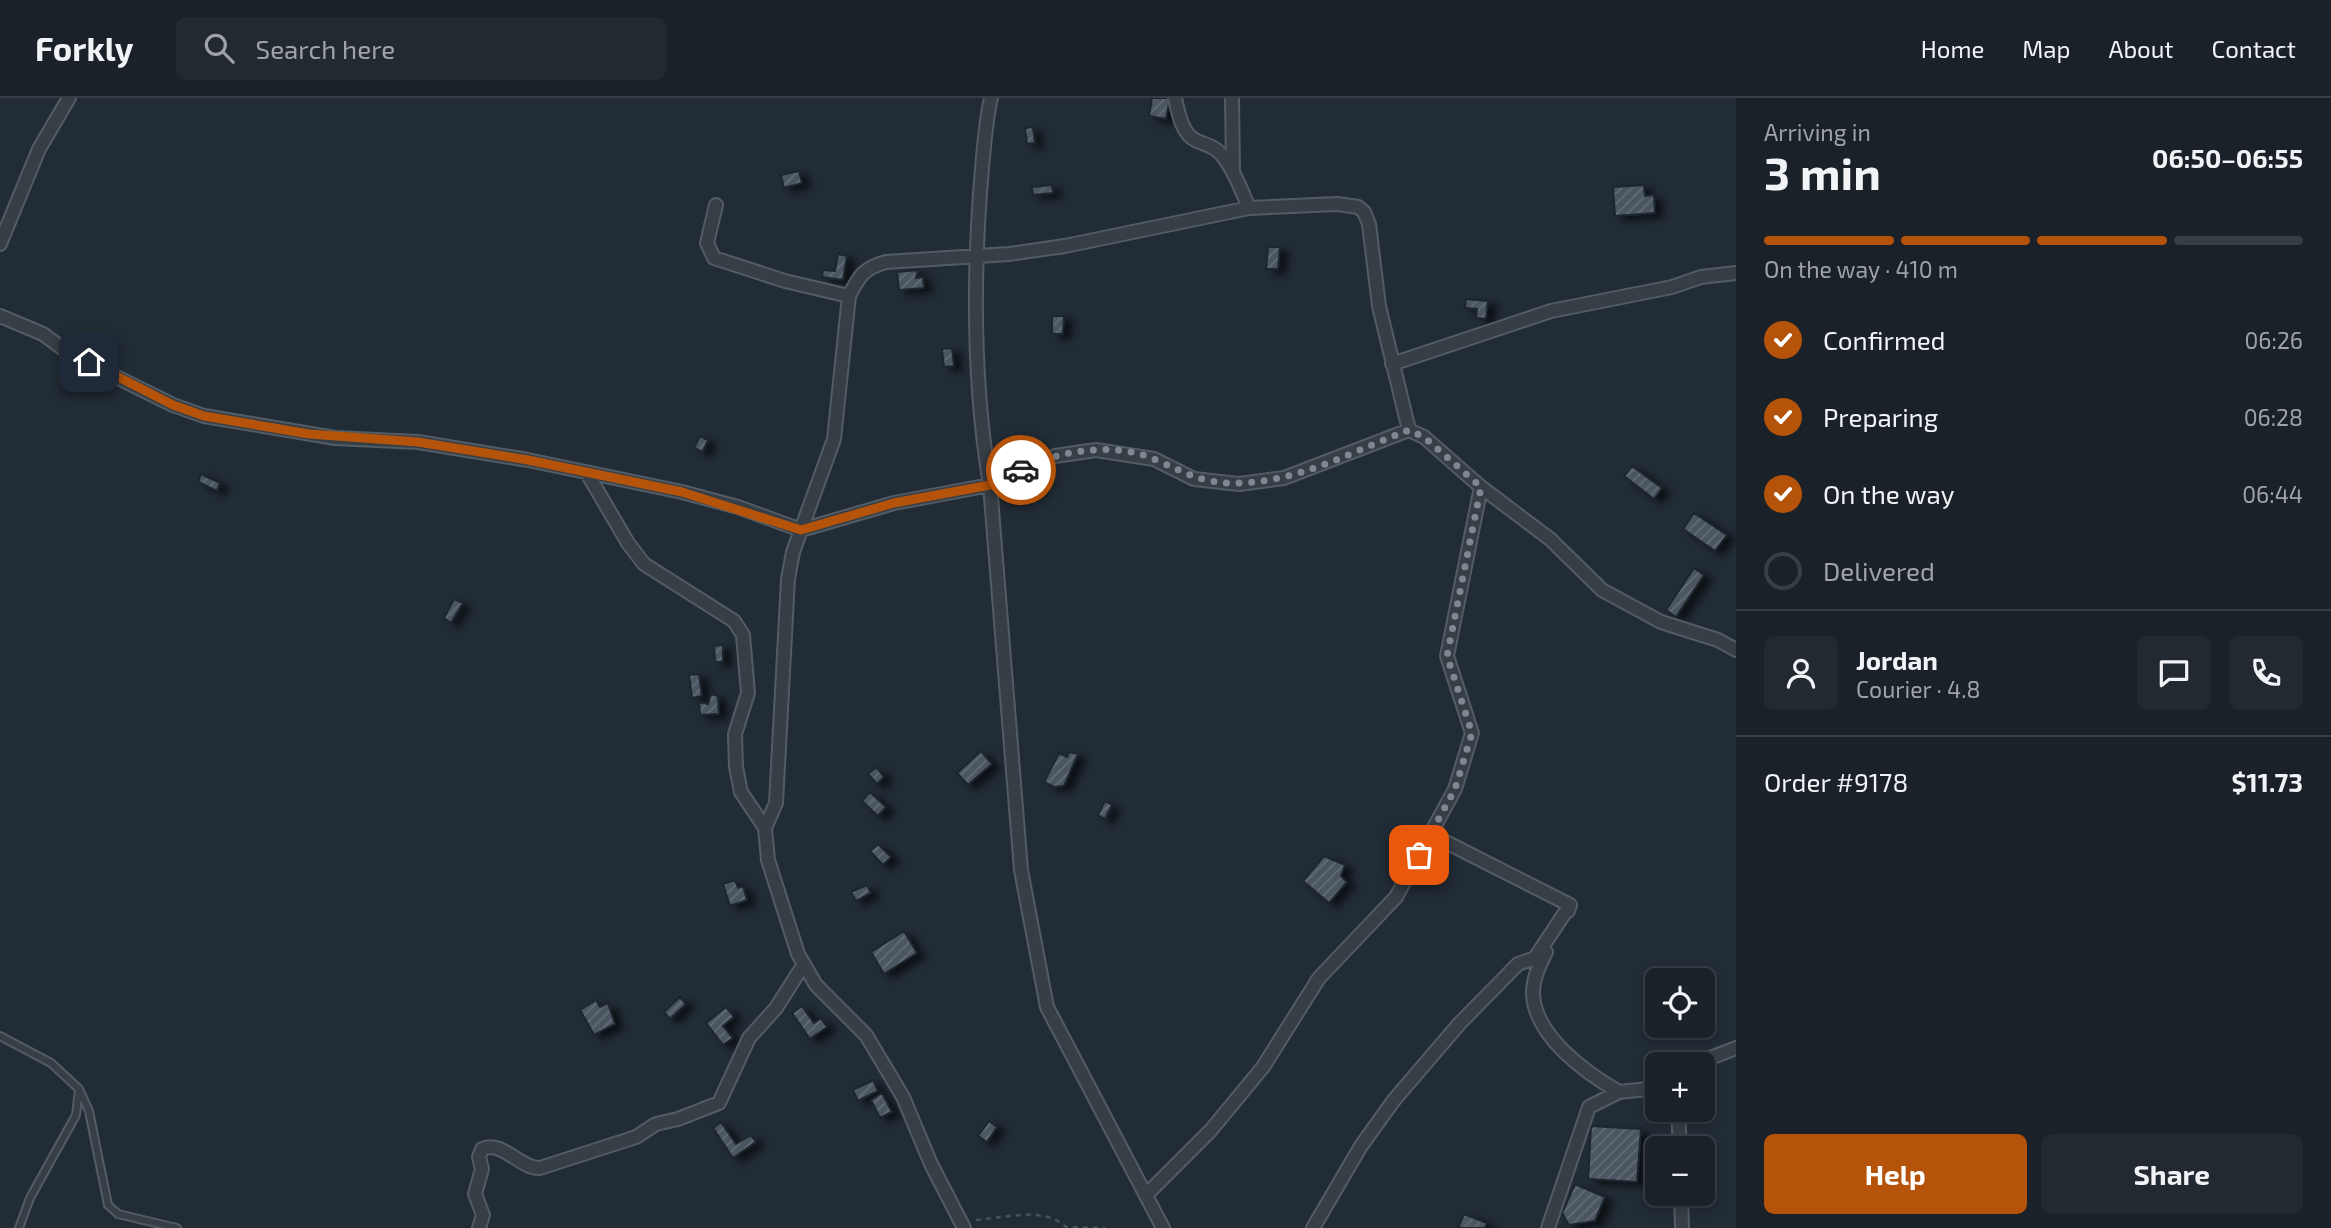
<!DOCTYPE html>
<meta charset="utf-8">
<style>
body{margin:0;font-family:"Exo 2",sans-serif;background:#232930;color:#f1f3f6;height:100vh;display:flex;flex-direction:column;font-size:26px;white-space:nowrap}
*{box-sizing:border-box;margin:0}
p{font-size:23px;color:#9fa3a8}
.icon{flex:none;width:38px;height:38px;fill:none;stroke:currentColor;stroke-width:2;stroke-linecap:round;stroke-linejoin:round}
.map{position:relative;flex:1;overflow:hidden}
.drawer{display:flex;flex-direction:column;background:#1a2128;width:595px}
.drawer>*{flex:none}
.tools{position:absolute;left:1645px;top:870px;display:grid;gap:14px}
.tools a{display:grid;place-items:center;width:70px;height:70px;border-radius:10px;background:#1a2128;box-shadow:0 4px 10px #0003,0 0 0 2px #383e45;font-size:35px}
.pin{position:absolute;display:grid;place-items:center;width:60px;height:60px;color:#fff;margin:-30px;border-radius:14px;box-shadow:0 4px 10px #0006}
.courier{position:absolute;display:grid;place-items:center;width:70px;height:70px;margin:-35px;border:5px solid #b45309;border-radius:50%;background:#fff;color:#222;box-shadow:0 2px 9px #0007}
.head em{font-style:normal;font-weight:700}
.head div{display:flex;flex-direction:column-reverse}
.head{display:flex;align-items:center;justify-content:space-between;height:119px;padding:0 28px}
h1{font-size:46px;font-weight:700;line-height:52px}
.bar{display:grid;grid-template-columns:repeat(4,1fr);gap:10px 7px;align-content:center;height:84px;padding:0 28px}
.bar i{height:9px;border-radius:5px;background:#383e45}
.bar .selected{background:#b45309}
.bar p{grid-column:span 4}
.line{display:flex;align-items:center;gap:18px;padding:0 28px;border-top:2px solid #383e45}
.line div{flex:1}
.round{display:grid;place-items:center;flex:none;width:74px;height:74px;border-radius:10px;background:#232930}
ol{padding:0 28px;list-style:none}
li{display:flex;align-items:center;gap:21px;height:77px}
li p{margin-inline-start:auto}
li .icon{padding:7px;border-radius:50%;background:#b45309;color:#fff;stroke-width:4}
li:last-child{color:#9fa3a8}
li i{width:38px;height:38px;border:4px solid #383e45;border-radius:50%}
.cta{display:flex;gap:14px;margin-top:auto;padding:14px 28px}
.cta a{flex:1;height:80px;border-radius:10px;background:#b45309;color:#fff;font-size:28px;font-weight:700;line-height:80px;text-align:center}
.cta a+a{background:#232930;color:#f1f3f6}
header{display:flex;align-items:center;gap:42px;box-sizing:border-box;height:98px;padding:0 35px;background:#1a2128;border-bottom:2px solid #383e45}
header strong{font-size:33px}
nav{display:flex;gap:38px;margin-inline-start:auto;font-size:24px}
.search{width:490px;height:63px;background:#232930;display:flex;align-items:center;gap:18px;box-sizing:border-box;padding:0 24px;border-radius:10px;color:#9fa3a8;font-size:26px}
main{display:flex;flex:1;min-height:0}
.map>svg:first-child{display:block}
.building{fill:url(#building-hatch);stroke:#1d252d;stroke-width:2;filter:url(#shadow)}
.lines{fill:none;stroke-linecap:round;stroke-linejoin:round}
.service-casing{stroke:#535c64;stroke-width:10}
.minor-casing{stroke:#535c64;stroke-width:16}
.path{stroke:#445556;stroke-width:2.5;stroke-dasharray:5 5;stroke-linecap:butt}
.service{stroke:#363e46;stroke-width:6}
.minor{stroke:#363e46;stroke-width:12}
.done{stroke:#7e8892;stroke-width:7;stroke-dasharray:0 12.6}
.route{stroke:#b45309;stroke-width:9}
</style>
<header>
<strong>Forkly</strong>
<div class="search"><svg class="icon" aria-label="search" viewBox="0 0 24 24"><circle cx="10" cy="10" r="6"/><path d="M15 15l6 6"/></svg>Search here</div>
<nav><a>Home</a><a>Map</a><a>About</a><a>Contact</a></nav>
</header>
<main>
<div class="map">
<svg width="1736" height="1130" viewBox="0 0 1736 1130">
<defs>
<pattern id="building-hatch" width="6" height="6" patternUnits="userSpaceOnUse" patternTransform="scale(1.75)"><rect width="6" height="6" fill="#4b5661"/><path d="M-1 1l2-2M0 6l6-6M5 7l2-2" fill="none" stroke="#626c76"/></pattern>
<filter id="shadow"><feDropShadow dx="8" dy="4.5" stdDeviation="3.5" flood-color="#0009"/></filter>
</defs>
<rect width="100%" height="100%" fill="#222c36"/>
<path class="building" d="M1152 0H1170L1166 21 1149 18Z
M1033 29 1035 45 1027 46 1025 30Z
M799 73 802 85 784 90 781 77Z
M1052 87 1053 95 1033 97 1032 89Z
M1644 87 1645 98 1654 97 1655 115 1615 118 1613 89Z
M1268 149H1280L1278 171H1266Z
M838 156 847 158 843 182 822 179 823 172 835 173Z
M918 172 916 180 923 179 924 190 899 192 897 174Z
M1466 201 1488 203 1486 221 1476 220 1477 211 1465 210Z
M1052 218H1064L1063 236H1052Z
M952 250 954 268 944 269 942 251Z
M700 338 708 342 703 354 694 350Z
M1632 368 1662 390 1654 401 1624 378Z
M201 376 220 385 217 393 198 384Z
M1694 415 1727 437 1715 453 1683 431Z
M1694 470 1704 477 1676 519 1666 512Z
M454 501 463 505 451 525 444 520Z
M723 547V564H715L714 548Z
M699 576 702 598 692 600 689 577Z
M711 596 718 598 719 616 700 617 699 604 708 606Z
M981 653 992 666 968 687 957 675Z
M1069 654 1078 656 1064 688 1054 689 1044 684 1059 655 1067 659Z
M876 669 884 679 877 686 868 676Z
M870 694 886 709 878 718 862 703Z
M1105 703 1112 707 1105 721 1098 717Z
M878 746 891 759 883 767 870 753Z
M1324 758 1345 767 1341 778 1347 784 1329 805 1303 783Z
M735 782 738 790 743 788 747 802 730 808 723 786Z
M867 787 871 795 856 803 851 794Z
M904 833 917 855 884 876 871 854Z
M680 899 686 906 670 921 664 914Z
M596 902 600 909 608 905 615 926 594 937 580 912Z
M802 908 814 925 821 920 827 929 810 941 792 915Z
M726 909 734 919 723 928 733 940 723 947 706 925Z
M873 982 878 993 858 1003 853 992Z
M882 995 892 1014 880 1020 871 1002Z
M989 1023 997 1029 987 1044 978 1038Z
M721 1024 736 1046 751 1037 756 1044 733 1060 713 1030Z
M1591 1028 1641 1031 1637 1084 1588 1081Z
M1575 1086 1605 1099 1595 1123 1569 1127 1562 1115Z
M1464 1116 1487 1125 1485 1130H1458Z"/>
<g class="lines">
<defs>
<path id="service" d="M0 938 51 965 79 991 76 1017 30 1100 19 1130
M79 991 89 1013 108 1107 118 1116 177 1130"/>
<path id="minor" d="M991 0C984 31 983 63 980 95 973 192 974 291 990 387L1021 772 1047 909 1163 1130
M1175 0C1178 14 1182 37 1197 43 1206 47 1214 48 1221 56 1234 72 1241 91 1249 110
M1232 0 1233 72
M716 107 707 145 714 160 785 183 849 198
M0 146 39 51 69 0
M0 218 43 236 70 256 173 307 204 318 335 340 418 344 528 362 682 394 738 409 801 432 894 405 990 387 1055 358 1096 352 1154 361 1194 381 1239 386 1284 380 1409 332 1424 339 1481 389 1550 441 1602 492 1661 524 1718 542 1736 552
M1392 266 1551 213 1672 189 1701 179 1736 175
M587 375 628 445 644 466 734 523 743 537 748 595 735 636 736 669 741 694 765 730
M1430 736 1570 807 1568 813
M1546 854C1540 867 1533 879 1533 895 1534 938 1586 975 1619 994
M1695 966 1736 950
M1678 1012 1680 1050
M1147 1096 1211 1032 1263 969 1319 880 1396 799 1455 691 1472 635 1447 558 1481 389
M1681 1096 1682 1130
M479 1130 483 1117 475 1096 482 1071 479 1059 482 1051C503 1042 520 1071 540 1070L636 1039 656 1026 678 1021 719 1005 749 940 776 910 804 866
M964 1130 931 1066 903 999 866 937 816 887 798 856 768 762 765 730 776 705 788 481 793 454 834 341 849 198C859 178 864 170 886 164L1009 156 1065 148 1249 110 1337 106 1358 109 1364 114 1369 126 1379 208 1409 332
M1313 1130 1361 1048 1394 1002 1460 925 1518 866 1535 860 1570 807
M1548 1130 1589 1009 1619 994 1657 990"/>
</defs>
<use href="#service" class="service-casing"/>
<use href="#minor" class="minor-casing"/>
<path class="path" d="M976 1122C1004 1120 1044 1108 1066 1129L1105 1130"/>
<use href="#service" class="service"/>
<use href="#minor" class="minor"/>
</g>
<g class="lines">
<path class="done" d="M1021 372C1059 352 1115 343 1156 362 1184 374 1204 386 1236 385 1297 385 1353 353 1409 332L1424 339 1481 389 1447 558 1472 635 1455 691 1419 757"/>
<path class="route" d="M89 264 173 307 204 318 309 336 418 344 528 362 682 394 801 432 894 405 990 387 1021 372"/>
</g>
</svg>
<div class="tools">
<a><svg class="icon" aria-label="locate" viewBox="0 0 24 24"><circle cx="12" cy="12" r="6"/><path d="M12 2v4M12 18v4M2 12h4M18 12h4"/></svg></a>
<a>+</a>
<a>−</a>
</div>
<div class="pin" style="left:1419px;top:757px;background:#ea580c"><svg class="icon" aria-label="bag" viewBox="0 0 24 24"><path d="M5 8h14l-1 12H6zM9 8a3 3 0 0 1 6 0"/></svg></div>
<div class="pin" style="left:89px;top:264px;background:#1f2937"><svg class="icon" aria-label="home" viewBox="0 0 24 24"><path d="M3 11l9-7 9 7M6 9v11h12V9"/></svg></div>
<div class="courier" style="left:1021px;top:372px"><svg class="icon" aria-label="car" viewBox="0 0 24 24"><path d="M5 17H2v-5l4-1 3-4h7l3 4 3 1v5h-3M9 17h6M6 11h13"/><circle cx="7" cy="17" r="2"/><circle cx="17" cy="17" r="2"/></svg></div>
</div>
<section class="drawer">
<div class="head"><div><h1>3 min</h1><p>Arriving in</p></div><em>06:50–06:55</em></div>
<div class="bar"><i class="selected"></i><i class="selected"></i><i class="selected"></i><i></i><p>On the way · 410 m</p></div>
<ol>
<li><svg class="icon" aria-label="check" viewBox="0 0 24 24"><path d="M5 12l5 5 9-10"/></svg>Confirmed<p>06:26</p></li>
<li><svg class="icon" aria-label="check" viewBox="0 0 24 24"><path d="M5 12l5 5 9-10"/></svg>Preparing<p>06:28</p></li>
<li><svg class="icon" aria-label="check" viewBox="0 0 24 24"><path d="M5 12l5 5 9-10"/></svg>On the way<p>06:44</p></li>
<li><i></i>Delivered</li>
</ol>
<div class="line" style="height:126px"><a class="round"><svg class="icon" aria-label="person" viewBox="0 0 24 24"><circle cx="12" cy="8" r="4"/><path d="M4 21q1-7 8-7t8 7"/></svg></a><div><b>Jordan</b><p>Courier · 4.8</p></div><a class="round"><svg class="icon" aria-label="chat" viewBox="0 0 24 24"><path d="M4 5h16v11H9l-5 4z"/></svg></a><a class="round"><svg class="icon" aria-label="phone" viewBox="0 0 24 24"><path d="M5 4h4l2 5-3 2q2 4 5 5l2-3 5 2v4C11 20 4 13 5 4z"/></svg></a></div>
<div class="line" style="height:91px"><div>Order #9178</div><b>$11.73</b></div>
<div class="cta"><a>Help</a><a>Share</a></div>
</section>
</main>
